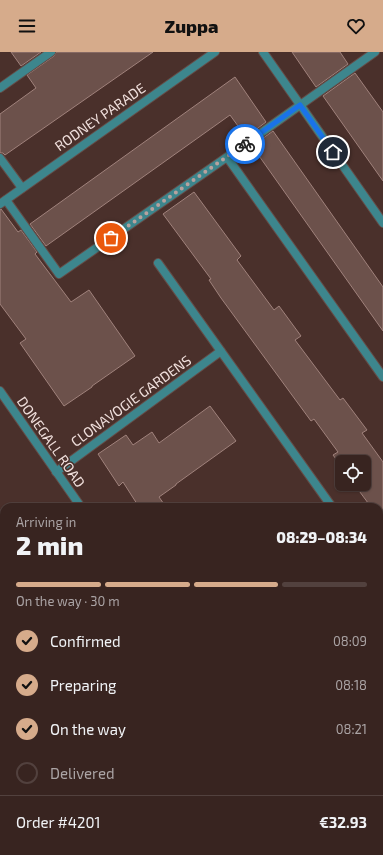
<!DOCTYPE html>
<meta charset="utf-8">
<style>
body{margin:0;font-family:"Exo 2",sans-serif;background:#3f2c29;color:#f1f3f6;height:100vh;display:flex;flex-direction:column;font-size:15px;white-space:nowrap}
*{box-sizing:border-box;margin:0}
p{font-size:13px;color:#aba4a5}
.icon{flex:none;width:22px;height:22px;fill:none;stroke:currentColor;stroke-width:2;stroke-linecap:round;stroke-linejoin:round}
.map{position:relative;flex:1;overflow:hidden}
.drawer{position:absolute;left:0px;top:451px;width:383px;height:352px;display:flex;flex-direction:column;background:#382420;border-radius:12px 12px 0 0;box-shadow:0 1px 3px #0004,0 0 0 1px #52413e}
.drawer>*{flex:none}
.controls{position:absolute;left:335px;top:403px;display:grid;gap:8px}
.controls a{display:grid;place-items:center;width:36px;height:36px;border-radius:6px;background:#382420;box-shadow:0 1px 3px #0004,0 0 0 1px #52413e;font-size:20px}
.pin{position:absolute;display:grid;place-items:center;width:34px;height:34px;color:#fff;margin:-17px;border:2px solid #fff;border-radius:50%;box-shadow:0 1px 4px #0007}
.courier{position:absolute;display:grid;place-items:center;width:40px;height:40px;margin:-20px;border:3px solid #1a73e8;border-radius:50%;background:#fff;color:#222;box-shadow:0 1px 5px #0007}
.overview em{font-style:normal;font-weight:800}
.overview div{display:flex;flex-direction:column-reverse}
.overview{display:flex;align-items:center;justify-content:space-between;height:68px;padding:0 16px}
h1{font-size:26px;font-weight:800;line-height:30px}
.bar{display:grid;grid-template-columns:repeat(4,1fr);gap:6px 4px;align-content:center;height:48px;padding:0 16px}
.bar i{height:5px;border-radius:3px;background:#52413e}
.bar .on{background:#d6ab8b}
.bar p{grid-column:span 4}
.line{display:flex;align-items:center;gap:10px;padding:0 16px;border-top:1px solid #52413e}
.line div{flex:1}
ol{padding:0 16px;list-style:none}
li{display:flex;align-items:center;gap:12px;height:44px}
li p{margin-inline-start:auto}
li .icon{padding:4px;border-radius:50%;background:#d6ab8b;color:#111;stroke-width:4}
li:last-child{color:#aba4a5}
li i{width:22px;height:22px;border:2px solid #52413e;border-radius:50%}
header{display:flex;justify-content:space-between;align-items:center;height:52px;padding:0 16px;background:#d6ab8b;color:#111;font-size:18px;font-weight:800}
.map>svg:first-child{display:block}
.green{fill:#7e4d44}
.building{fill:#6c514b;stroke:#a0827c}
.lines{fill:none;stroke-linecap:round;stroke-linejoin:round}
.service-casing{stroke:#654c47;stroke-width:10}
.minor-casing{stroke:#654c47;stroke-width:10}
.tertiary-casing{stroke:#654c47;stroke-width:10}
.service{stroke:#3d868d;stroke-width:8}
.minor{stroke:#3d868d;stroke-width:8}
.tertiary{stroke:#3d868d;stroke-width:8}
.done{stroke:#b6a29e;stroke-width:4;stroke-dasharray:0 7.2}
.route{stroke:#1a73e8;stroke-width:5}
.labels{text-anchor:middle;stroke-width:3;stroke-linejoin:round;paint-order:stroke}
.street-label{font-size:14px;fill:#f0dfdc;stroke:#4a302b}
</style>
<header><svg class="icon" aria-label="menu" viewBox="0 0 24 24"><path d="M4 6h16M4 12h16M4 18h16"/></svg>Zuppa<svg class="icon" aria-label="heart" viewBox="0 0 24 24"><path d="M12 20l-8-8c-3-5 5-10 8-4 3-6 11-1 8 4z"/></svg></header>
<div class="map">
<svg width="383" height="803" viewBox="0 0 383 803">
<rect width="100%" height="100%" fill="#4a302b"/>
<path class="green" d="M379 693 383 698V763L379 766Z"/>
<path class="building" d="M11 0H41L21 14Z
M56 0H153L5 103 3 101H0V62L36 36 27 23 54 4Z
M292 0H340L348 12 316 35Z
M355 21 383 60V129L323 44Z
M235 25 266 70 246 85 230 63 46 194 30 172Z
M273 79 383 235V279L252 94Z
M194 140 241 204 237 208 274 258 279 254 301 284 295 288 340 348 343 346 367 378 362 381 383 410V471L379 466V455H371L354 432H364V410H342V415L333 403 338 400 314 367 311 369 289 339 221 246 209 228 211 227 163 162Z
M0 157H1L18 180 21 178 37 200 35 202 71 250 89 238 135 304 92 334V335L64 354 20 291 26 287 0 252Z
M210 354 236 389 176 432V433L159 445 166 455H139L123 430 119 434 98 402 126 383 133 393 152 380 159 391Z"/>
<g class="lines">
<defs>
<path id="service" d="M0 36 51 0
M227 105 383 325
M0 106 22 136
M6 148 59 222 227 105 375 0
M0 628 4 634
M379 679 383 684"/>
<path id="minor" d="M263 0 383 171
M0 152 215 0
M158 211 332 455
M56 420 221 299
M379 522 383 527
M379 543 383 540
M379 790 383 787
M361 803 366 799"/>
<path id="tertiary" d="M0 339 81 455
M324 799 327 803"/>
</defs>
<use href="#service" class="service-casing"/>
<use href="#minor" class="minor-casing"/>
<use href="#tertiary" class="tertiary-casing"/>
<use href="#service" class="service"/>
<use href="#minor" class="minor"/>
<use href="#tertiary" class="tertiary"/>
</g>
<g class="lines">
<path class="done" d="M111 186 245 92"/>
<path class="route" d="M245 92 300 53 333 100"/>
</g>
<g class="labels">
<g class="street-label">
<text transform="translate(100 65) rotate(-35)" y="5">RODNEY PARADE</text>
<text transform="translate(131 349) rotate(-36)" y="5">CLONAVOGIE GARDENS</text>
<text transform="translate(51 390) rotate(55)" y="5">DONEGALL ROAD</text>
</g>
</g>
</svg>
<div class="controls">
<a><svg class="icon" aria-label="locate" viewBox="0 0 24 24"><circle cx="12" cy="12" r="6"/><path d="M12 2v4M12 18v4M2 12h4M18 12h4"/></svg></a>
</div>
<div class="pin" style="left:111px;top:186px;background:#ea580c"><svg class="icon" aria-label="bag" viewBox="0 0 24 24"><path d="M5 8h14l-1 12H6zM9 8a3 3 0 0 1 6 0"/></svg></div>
<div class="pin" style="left:333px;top:100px;background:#1f2937"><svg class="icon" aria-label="home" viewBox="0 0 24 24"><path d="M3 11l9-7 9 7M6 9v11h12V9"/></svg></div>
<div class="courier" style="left:245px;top:92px"><svg class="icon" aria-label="bike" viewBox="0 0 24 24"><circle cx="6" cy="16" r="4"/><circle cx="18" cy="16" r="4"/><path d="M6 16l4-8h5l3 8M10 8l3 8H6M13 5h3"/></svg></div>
<section class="drawer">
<div class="overview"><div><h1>2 min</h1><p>Arriving in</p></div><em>08:29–08:34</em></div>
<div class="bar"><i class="on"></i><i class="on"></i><i class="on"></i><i></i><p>On the way · 30 m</p></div>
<ol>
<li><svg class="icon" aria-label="check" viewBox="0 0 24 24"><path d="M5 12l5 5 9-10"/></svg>Confirmed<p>08:09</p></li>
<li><svg class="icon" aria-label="check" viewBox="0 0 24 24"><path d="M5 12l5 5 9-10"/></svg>Preparing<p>08:18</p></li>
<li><svg class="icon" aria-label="check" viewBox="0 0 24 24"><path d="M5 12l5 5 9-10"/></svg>On the way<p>08:21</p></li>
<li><i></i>Delivered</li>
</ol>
<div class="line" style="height:52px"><div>Order #4201</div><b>€32.93</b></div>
</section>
</div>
